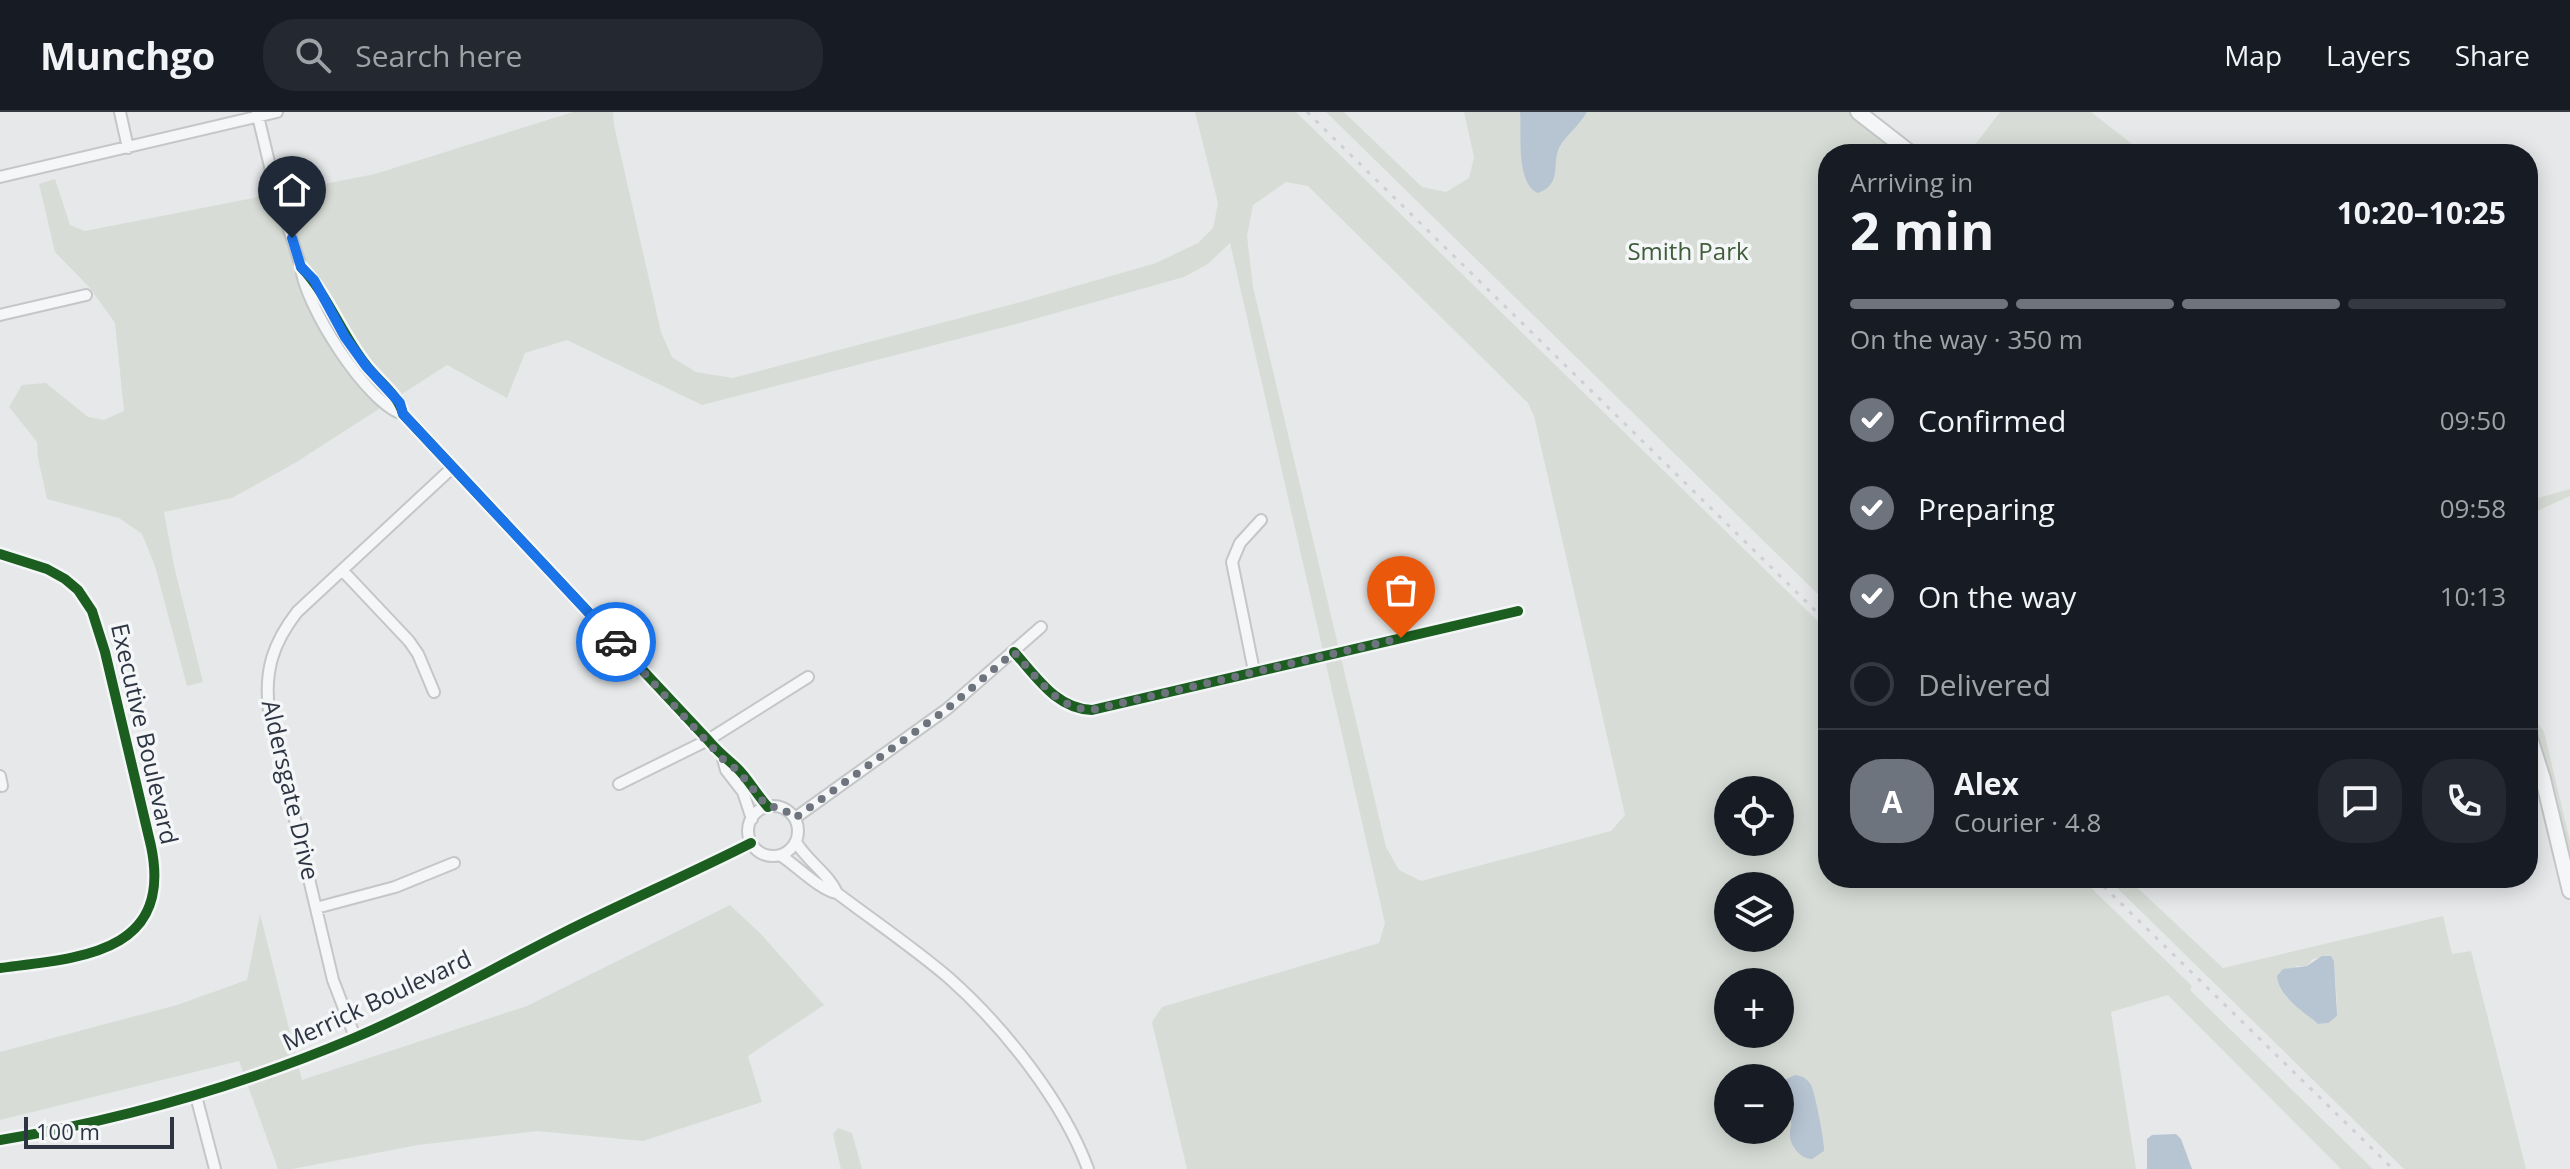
<!DOCTYPE html>
<meta charset="utf-8">
<style>
body{margin:0;font-family:"Open Sans",sans-serif;background:#242831;color:#f1f3f6;height:100vh;display:flex;flex-direction:column;font-size:30px;white-space:nowrap}
*{box-sizing:border-box;margin:0}
p{font-size:26px;color:#9ea1a6}
.icon{flex:none;width:44px;height:44px;fill:none;stroke:currentColor;stroke-width:2;stroke-linecap:round;stroke-linejoin:round}
.map{position:relative;flex:1;overflow:hidden}
.details{position:absolute;left:1818px;top:32px;width:720px;height:744px;display:flex;flex-direction:column;background:#171b24;border-radius:32px;box-shadow:0 4px 20px #0003}
.details>*{flex:none}
.controls{position:absolute;left:1714px;top:664px;display:grid;gap:16px}
.controls a{display:grid;place-items:center;width:80px;height:80px;border-radius:50%;background:#171b24;box-shadow:0 4px 20px #0003;font-size:40px}
.scale{position:absolute;left:24px;bottom:20px;width:150px;box-sizing:border-box;padding-left:8px;border:4px solid #2d3542;border-top:0;font-size:22px;line-height:28px;white-space:nowrap;color:#2d3542;-webkit-text-stroke:6px #f4f6f8;paint-order:stroke}
.pin{position:absolute;display:grid;place-items:center;width:68px;height:68px;color:#fff;margin:-82px -34px;border-radius:50% 50% 50% 0;rotate:-45deg;box-shadow:0 0 8px #0007}
.pin .icon{rotate:45deg}
.courier{position:absolute;display:grid;place-items:center;width:80px;height:80px;margin:-40px;border:6px solid #1a73e8;border-radius:50%;background:#fff;color:#222;box-shadow:0 2px 10px #0007}
.headline em{font-style:normal;font-weight:700}
.headline div{display:flex;flex-direction:column-reverse}
.headline{display:flex;align-items:center;justify-content:space-between;height:136px;padding:0 32px}
h1{font-size:52px;font-weight:700;line-height:60px}
.bar{display:grid;grid-template-columns:repeat(4,1fr);gap:12px 8px;align-content:center;height:96px;padding:0 32px}
.bar i{height:10px;border-radius:6px;background:#363941}
.bar .current{background:#6e747d}
.bar p{grid-column:span 4}
.line{display:flex;align-items:center;gap:20px;padding:0 32px;border-top:2px solid #363941}
.line div{flex:1}
.round{display:grid;place-items:center;flex:none;width:84px;height:84px;border-radius:32px;background:#242831}
ol{padding:0 32px;list-style:none}
li{display:flex;align-items:center;gap:24px;height:88px}
li p{margin-inline-start:auto}
li .icon{padding:8px;border-radius:50%;background:#6e747d;color:#fff;stroke-width:4}
li:last-child{color:#9ea1a6}
li i{width:44px;height:44px;border:4px solid #363941;border-radius:50%}
header{display:flex;align-items:center;gap:48px;box-sizing:border-box;height:112px;padding:0 40px;background:#171b24;border-bottom:2px solid #363941}
header strong{font-size:38px}
nav{display:flex;gap:44px;margin-inline-start:auto;font-size:28px}
.search{width:560px;height:72px;background:#242831;display:flex;align-items:center;gap:20px;box-sizing:border-box;padding:0 28px;border-radius:32px;color:#9ea1a6;font-size:30px}
.map>svg:first-child{display:block}
.green{fill:#d7ddd6;fill-rule:evenodd}
.water{fill:#b7c4d2}
.lines{fill:none;stroke-linecap:round;stroke-linejoin:round}
.minor-casing{stroke:#c4c6c8;stroke-width:14}
.tertiary-casing{stroke:#c4c6c8;stroke-width:18}
.minor{stroke:#f5f6f7;stroke-width:10}
.tertiary{stroke:#f5f6f7;stroke-width:14}
.rail{stroke:#ced0d2;stroke-width:3;stroke-dasharray:4 8;stroke-linecap:butt}
.cycleway-casing{stroke:#f4f6f8;stroke-width:15}
.cycleway{stroke:#1b5e20;stroke-width:10}
.done{stroke:#6e747d;stroke-width:8;stroke-dasharray:0 14.4}
.route{stroke:#1a73e8;stroke-width:10}
.labels{text-anchor:middle;stroke-width:7;stroke-linejoin:round;paint-order:stroke}
.park-label{font-size:24px;fill:#415d3c;stroke:#f4f6f8}
.street-label{font-size:24px;fill:#2d3542;stroke:#f4f6f8}
</style>
<header>
<strong>Munchgo</strong>
<div class="search"><svg class="icon" aria-label="search" viewBox="0 0 24 24"><circle cx="10" cy="10" r="6"/><path d="M15 15l6 6"/></svg>Search here</div>
<nav><a>Map</a><a>Layers</a><a>Share</a></nav>
</header>
<div class="map">
<svg width="2570" height="1057" viewBox="0 0 2570 1057">
<rect width="100%" height="100%" fill="#e6e8ea"/>
<path class="green" d="M573 0H613L614 13 661 220 672 245 696 260 733 266 1017 191 1156 151 1198 131 1213 116 1218 91 1195 0H1296L1828 519V766H2081L2192 874 2190 878 2373 1057H2341L2168 883 2111 900 2136 1057H1187L1152 910 1162 895 1379 831 1385 811 1230 131 1208 152 1184 165 1020 211 702 293 567 228 525 241 507 286 447 253 295 351 232 386 164 400 174 454 203 570 187 574 155 454 142 422 119 406 47 387 38 346 37 330 9 295 22 273 46 271 88 305 104 308 124 299 115 211 90 176 55 140 39 72 55 67 70 113 85 119 375 62ZM1286 70 1308 74 1528 291 1534 304 1625 703 1611 719 1421 769 1399 758 1386 735 1253 175 1247 124 1253 93ZM1728 678H1780V730H1728ZM1728 774H1780V826H1728ZM1728 870H1780V922H1728ZM1728 966H1780V1018H1728Z
M1326 0H1344L1422 75 1446 80 1469 66 1474 45 1464 0H1851L1904 42H1828V492Z
M2000 0H2091L2145 42H1968Z
M2570 377V384L2528 403V389Z
M2528 598 2544 620 2570 729V754C2561 716 2554 676 2542 639 2537 624 2528 613 2528 598Z
M2107 766H2127L2223 856 2443 804 2452 842 2471 839 2526 1057H2404ZM2331 844 2334 849 2337 893 2328 911 2318 912 2285 884 2296 854H2307L2313 847Z
M730 793 761 822 824 893 748 944 762 990 643 1029 537 1019 418 1033 292 1057H278L239 949 0 1008V940L177 893 247 868 260 802 302 968 527 894Z
M838 1016 852 1021 862 1057H841L833 1022Z"/>
<path class="water" d="M1520 0H1587C1580 12 1570 20 1562 31 1549 48 1565 71 1538 81 1515 71 1522 21 1520 0Z
M2322 844H2331L2334 849 2337 904 2328 911 2318 912C2303 899 2279 885 2277 864L2283 857 2307 854Z
M1795 963C1802 964 1807 966 1811 973 1815 980 1825 1032 1824 1039L1812 1047C1801 1047 1789 1034 1790 1021 1790 1016 1792 1014 1791 1009 1789 993 1775 984 1784 968Z
M2176 1022 2181 1027 2192 1057H2147V1027L2152 1023Z"/>
<g class="lines">
<defs>
<path id="minor" d="M120 0 128 36
M257 0 273 67 301 155C304 192 367 292 403 302
M0 65 277 0
M301 155C328 183 341 222 366 253 378 269 398 282 403 302L708 628C718 640 725 645 736 655 747 665 757 683 768 695
M0 203 86 183
M0 442 47 457 65 467 78 478 92 499 105 540 151 734C174 843 77 846 0 856
M342 458 409 529 418 542 434 580
M1014 540C1036 564 1056 597 1092 598L1518 499
M1254 559 1232 450 1240 431 1261 408
M723 647 726 658 743 680 752 707
M0 664 2 674
M619 672 708 628 808 565
M748 719a25 25 0 1 1 50 0a25 25 0 1 1-50 0Z
M795 706 947 597 1041 515
M780 743C796 753 821 779 837 781 829 762 807 749 796 730
M837 781C874 809 914 836 949 866 1003 914 1063 989 1088 1057
M316 796 395 775 454 751
M355 925 333 868 269 598C264 559 273 531 297 500L452 356
M196 984 215 1057
M0 1028C122 1008 240 974 354 926 427 895 495 855 565 820 627 789 690 762 751 731"/>
<path id="tertiary" d="M1858 0 1912 42
M2528 620 2543 667 2570 779"/>
</defs>
<use href="#minor" class="minor-casing"/>
<use href="#tertiary" class="tertiary-casing"/>
<use href="#minor" class="minor"/>
<use href="#tertiary" class="tertiary"/>
<path class="rail" d="M1307 0 1828 511
M2095 766 2393 1057"/>
<defs>
<path id="cycleway" d="M301 155C328 183 341 222 366 253 378 269 398 282 403 302L708 628C718 640 725 645 736 655 747 665 757 683 768 695
M0 442 47 457 65 467 78 478 92 499 105 540 151 734C174 843 77 846 0 856
M1014 540C1036 564 1056 597 1092 598L1518 499
M0 1028C122 1008 240 974 354 926 427 895 495 855 565 820 627 789 690 762 751 731"/>
</defs>
<use href="#cycleway" class="cycleway-casing"/>
<use href="#cycleway" class="cycleway"/>
</g>
<g class="lines">
<path class="done" d="M616 530 723 647C742 659 753 679 768 695H780L795 706 947 597 1014 540C1036 564 1056 597 1092 598L1401 526"/>
<path class="route" d="M292 126 301 155 314 168 345 225 366 254 400 291 403 302 616 530"/>
</g>
<g class="labels">
<g class="park-label">
<text x="1688" y="148">Smith Park</text>
</g>
<g class="street-label">
<text transform="translate(144 622) rotate(77)" y="8">Executive Boulevard</text>
<text transform="translate(290 678) rotate(77)" y="8">Aldersgate Drive</text>
<text transform="translate(377 889) rotate(-25)" y="8">Merrick Boulevard</text>
</g>
</g>
</svg>
<div class="controls">
<a><svg class="icon" aria-label="locate" viewBox="0 0 24 24"><circle cx="12" cy="12" r="6"/><path d="M12 2v4M12 18v4M2 12h4M18 12h4"/></svg></a>
<a><svg class="icon" aria-label="layers" viewBox="0 0 24 24"><path d="M12 4l9 5-9 5-9-5zM3 14l9 5 9-5"/></svg></a>
<a>+</a>
<a>−</a>
</div>
<div class="scale">100 m</div>
<div class="pin" style="left:1401px;top:526px;background:#ea580c"><svg class="icon" aria-label="bag" viewBox="0 0 24 24"><path d="M5 8h14l-1 12H6zM9 8a3 3 0 0 1 6 0"/></svg></div>
<div class="pin" style="left:292px;top:126px;background:#1f2937"><svg class="icon" aria-label="home" viewBox="0 0 24 24"><path d="M3 11l9-7 9 7M6 9v11h12V9"/></svg></div>
<div class="courier" style="left:616px;top:530px"><svg class="icon" aria-label="car" viewBox="0 0 24 24"><path d="M5 17H2v-5l4-1 3-4h7l3 4 3 1v5h-3M9 17h6M6 11h13"/><circle cx="7" cy="17" r="2"/><circle cx="17" cy="17" r="2"/></svg></div>
<section class="details">
<div class="headline"><div><h1>2 min</h1><p>Arriving in</p></div><em>10:20–10:25</em></div>
<div class="bar"><i class="current"></i><i class="current"></i><i class="current"></i><i></i><p>On the way · 350 m</p></div>
<ol>
<li><svg class="icon" aria-label="check" viewBox="0 0 24 24"><path d="M5 12l5 5 9-10"/></svg>Confirmed<p>09:50</p></li>
<li><svg class="icon" aria-label="check" viewBox="0 0 24 24"><path d="M5 12l5 5 9-10"/></svg>Preparing<p>09:58</p></li>
<li><svg class="icon" aria-label="check" viewBox="0 0 24 24"><path d="M5 12l5 5 9-10"/></svg>On the way<p>10:13</p></li>
<li><i></i>Delivered</li>
</ol>
<div class="line" style="height:144px"><b class="round" style="background:#6e747d;color:#fff">A</b><div><b>Alex</b><p>Courier · 4.8</p></div><a class="round"><svg class="icon" aria-label="chat" viewBox="0 0 24 24"><path d="M4 5h16v11H9l-5 4z"/></svg></a><a class="round"><svg class="icon" aria-label="phone" viewBox="0 0 24 24"><path d="M5 4h4l2 5-3 2q2 4 5 5l2-3 5 2v4C11 20 4 13 5 4z"/></svg></a></div>
</section>
</div>
